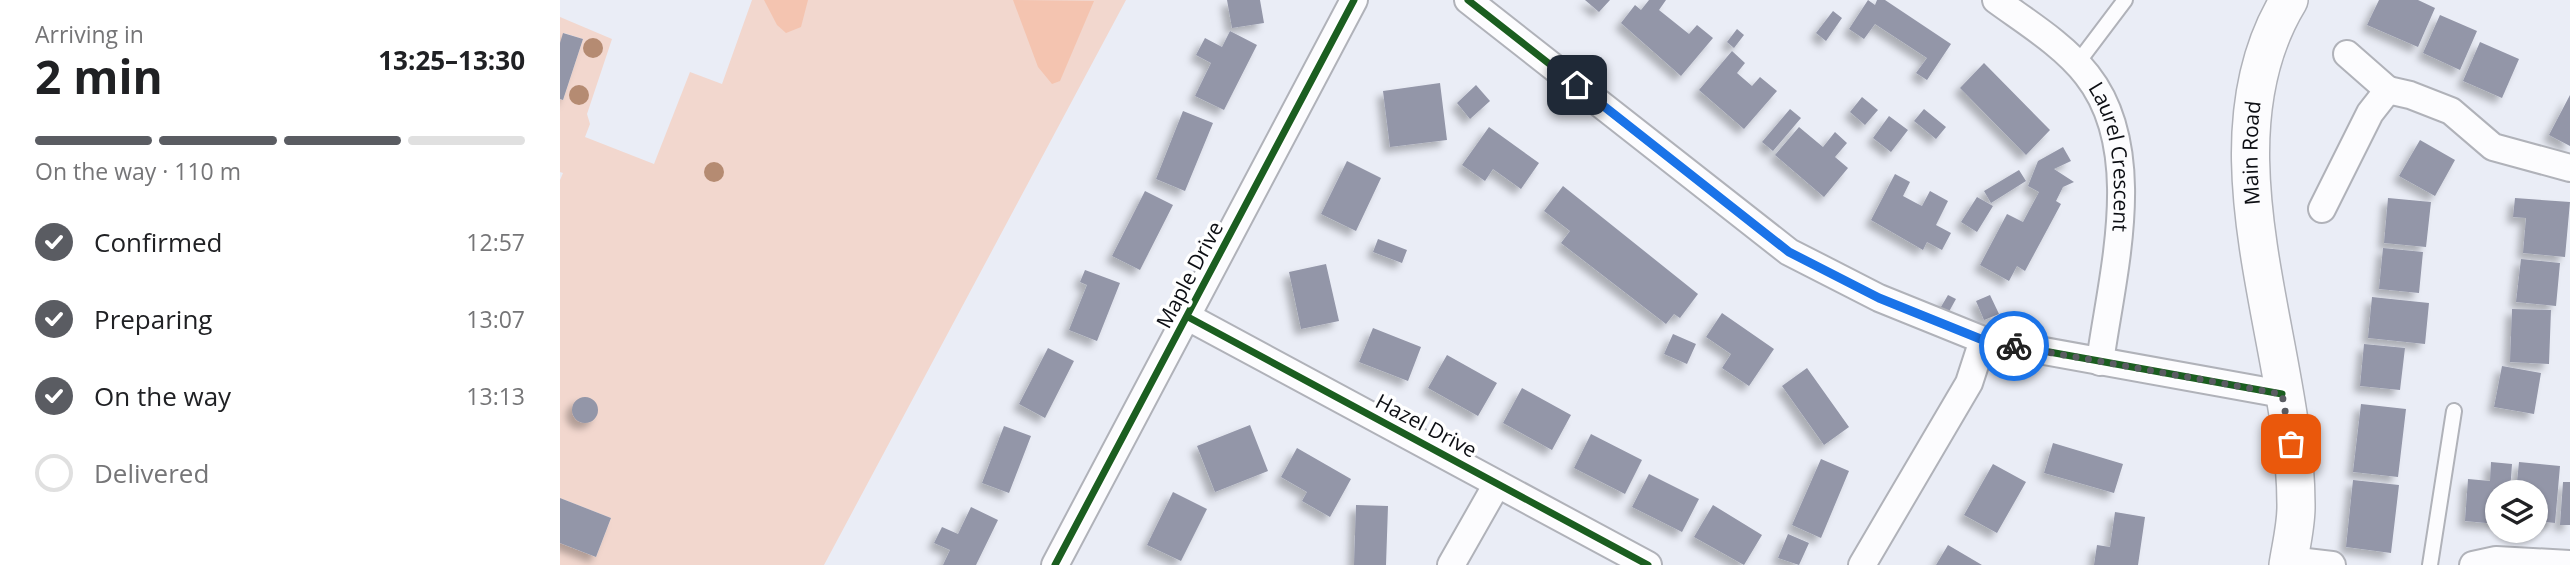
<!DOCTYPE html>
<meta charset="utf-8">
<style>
body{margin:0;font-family:"Open Sans",sans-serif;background:#f2f2f2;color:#202124;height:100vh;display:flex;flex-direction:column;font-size:26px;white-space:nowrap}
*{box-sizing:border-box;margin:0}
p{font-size:23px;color:#757577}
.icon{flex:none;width:38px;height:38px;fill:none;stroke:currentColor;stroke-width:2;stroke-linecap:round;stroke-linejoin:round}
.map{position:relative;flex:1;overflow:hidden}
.details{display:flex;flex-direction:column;background:#fff;width:560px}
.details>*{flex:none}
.buttons{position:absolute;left:1925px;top:480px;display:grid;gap:14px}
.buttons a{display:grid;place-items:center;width:63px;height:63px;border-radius:50%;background:#fff;box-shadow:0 2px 5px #0004;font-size:35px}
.pin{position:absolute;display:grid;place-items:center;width:60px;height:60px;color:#fff;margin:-30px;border-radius:14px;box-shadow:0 4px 10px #0006}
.courier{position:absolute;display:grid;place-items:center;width:70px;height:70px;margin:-35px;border:5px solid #1a73e8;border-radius:50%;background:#fff;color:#222;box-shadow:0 2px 9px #0007}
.summary em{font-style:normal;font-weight:700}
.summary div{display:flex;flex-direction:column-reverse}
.summary{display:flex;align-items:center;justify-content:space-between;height:119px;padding:0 35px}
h1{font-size:46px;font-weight:700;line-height:52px}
.bar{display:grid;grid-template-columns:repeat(4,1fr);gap:10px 7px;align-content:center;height:84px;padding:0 35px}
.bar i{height:9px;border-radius:5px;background:#e0e0e0}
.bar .selected{background:#5a5c62}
.bar p{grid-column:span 4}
ol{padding:0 35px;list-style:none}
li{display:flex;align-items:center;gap:21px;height:77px}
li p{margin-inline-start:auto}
li .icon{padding:7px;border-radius:50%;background:#5a5c62;color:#fff;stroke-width:4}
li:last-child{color:#757577}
li i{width:38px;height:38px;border:4px solid #e0e0e0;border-radius:50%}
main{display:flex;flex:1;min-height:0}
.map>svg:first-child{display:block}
.green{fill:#f2d7ce}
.forest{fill:#f4c4b0}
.building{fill:#9396a8;filter:url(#shadow)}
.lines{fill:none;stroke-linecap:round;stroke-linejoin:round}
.service-casing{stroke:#b0b2b9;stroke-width:18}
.minor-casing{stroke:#b0b2b9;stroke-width:30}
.secondary-casing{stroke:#b0b2b9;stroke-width:40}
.service{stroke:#fcfcfe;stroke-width:14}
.minor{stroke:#fcfcfe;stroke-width:26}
.secondary{stroke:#fcfcfe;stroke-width:37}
.cycleway-casing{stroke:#fff;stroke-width:11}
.cycleway{stroke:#1b5e20;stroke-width:7}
.tree{fill:#b58b72}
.done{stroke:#5a5c62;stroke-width:7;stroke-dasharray:0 12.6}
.route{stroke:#1a73e8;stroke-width:9}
.labels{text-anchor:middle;stroke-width:7;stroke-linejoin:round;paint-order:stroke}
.street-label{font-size:21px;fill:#0c0e13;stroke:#fff}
</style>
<main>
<section class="details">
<div class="summary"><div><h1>2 min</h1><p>Arriving in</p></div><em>13:25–13:30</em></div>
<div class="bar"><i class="selected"></i><i class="selected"></i><i class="selected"></i><i></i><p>On the way · 110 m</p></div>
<ol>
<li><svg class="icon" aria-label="check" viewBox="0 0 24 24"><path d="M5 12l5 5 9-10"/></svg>Confirmed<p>12:57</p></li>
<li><svg class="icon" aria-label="check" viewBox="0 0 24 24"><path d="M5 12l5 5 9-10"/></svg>Preparing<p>13:07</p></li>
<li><svg class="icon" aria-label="check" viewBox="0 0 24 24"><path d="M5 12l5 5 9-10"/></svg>On the way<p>13:13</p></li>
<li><i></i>Delivered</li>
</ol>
</section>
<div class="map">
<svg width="2010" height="565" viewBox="0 0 2010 565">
<defs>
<filter id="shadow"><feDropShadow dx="-6" dy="6" stdDeviation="3.5" flood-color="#0004"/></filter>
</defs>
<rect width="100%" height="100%" fill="#eaedf6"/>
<path class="green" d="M192 0H566L264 565H0V543L36 557 51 518 0 498V180L3 173 0 172V99L3 100 23 39 4 33 0 43V17L52 39 27 114 30 124 25 137 94 164 130 72 162 84Z"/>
<path class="forest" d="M204 0H248L241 27 226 33 217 25Z
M453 0 534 1 500 81 492 84 478 67Z"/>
<path class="building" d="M667 0H700L704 23 672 28Z
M1025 0H1050L1039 12Z
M1089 0H1106L1099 10 1129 34 1137 25 1153 38 1121 76 1061 23 1075 5 1081 10Z
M1308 0 1315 5 1317 0H1325L1391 44 1367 80 1356 73 1367 58 1315 24 1304 39 1289 29Z
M1819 0H1858L1875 8 1858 47 1807 25Z
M1273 11 1282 18 1266 41 1256 33Z
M1880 15 1917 31 1900 70 1863 53Z
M1177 29 1184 35 1174 48 1167 42Z
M670 31 697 45 664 110 635 96 651 63 636 55 645 38 662 47Z
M3 33 23 39 3 100 0 99V43Z
M1920 42 1959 59 1942 98 1903 81Z
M1172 51 1185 63 1177 73 1192 86 1200 77 1217 91 1184 129 1139 90Z
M1424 63 1490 130 1466 155 1400 88Z
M880 83 887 140 830 147 823 91Z
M916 85 930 101 910 119 897 103Z
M2010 95V146L1989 135Z
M1302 97 1318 110 1305 125 1290 112Z
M1230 109 1241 118 1213 151 1202 142Z
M1364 109 1386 127 1376 139 1354 121Z
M623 111 653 123 625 191 596 179Z
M1329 116 1348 130 1331 152 1313 138Z
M929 127 979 163 961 189 933 169 925 181 902 165Z
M1239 127 1263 147 1275 132 1287 143 1275 157 1288 168 1264 197 1215 155Z
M1860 140 1895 160 1875 196 1839 176Z
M1503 147 1511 161 1494 169 1514 182 1503 187 1496 201 1501 204 1465 271 1457 266 1449 281 1420 265 1447 214 1463 222 1479 192 1468 186 1478 161Z
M787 161 821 178 796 231 761 214Z
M1459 170 1466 181 1431 203 1424 191Z
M1335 174 1350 182 1343 196 1356 203 1362 206 1370 191 1388 201 1376 225 1391 233 1382 250 1367 242 1363 250 1311 220Z
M1003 186 1138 294 1120 318 1114 314 1106 324 1001 243 1010 231 984 211Z
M585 191 613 205 580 270 552 256Z
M1417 197 1433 206 1417 232 1401 222Z
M1828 198 1871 202 1866 247 1824 243Z
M1955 198 2010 202 2005 257 1963 253 1966 218 1953 217Z
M818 239 847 250 842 263 813 252Z
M1823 248 1863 252 1859 293 1819 289Z
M1961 259 2000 263 1996 306 1956 302Z
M766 264 779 321 741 329 729 272Z
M525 270 560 283 537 341 509 330 527 285 520 282Z
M1388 295 1396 299 1386 317 1378 312Z
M1430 295 1439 314 1424 320 1416 301Z
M1812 297 1869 303 1865 344 1808 338Z
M1952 309 1991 310 1989 364 1950 362Z
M1162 313 1214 349 1189 386 1162 368 1171 354 1146 337Z
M813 328 861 347 848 381 799 362Z
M1113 334 1136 344 1127 364 1104 354Z
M1804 344 1845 348 1840 390 1800 386Z
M488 348 514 361 485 418 459 404Z
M887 355 937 383 918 416 868 388Z
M1942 366 1981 373 1974 414 1934 407Z
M1247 368 1289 427 1264 445 1222 386Z
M962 388 1011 415 992 450 943 423Z
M12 410a13 13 0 1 1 26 0a13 13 0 1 1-26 0Z
M1801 404 1846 409 1838 477 1793 472Z
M690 425 708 471 655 492 637 446Z
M444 426 471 436 449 493 422 483Z
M1031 434 1082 460 1065 494 1014 468Z
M1493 443 1563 464 1554 493 1484 473Z
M737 448 791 479 770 517 742 501 747 492 721 477Z
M1261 459 1289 471 1261 538 1232 525Z
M1931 462 1952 464 1950 492H1937V524L1905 521 1908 479 1930 481Z
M1959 462 2000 466 1995 523 1976 521V492H1956Z
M1433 464 1466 482 1437 533 1404 515Z
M1089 474 1139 499 1122 532 1072 507Z
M1793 480 1839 485 1831 553 1786 547Z
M2003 482H2010V525H2000Z
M613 492 647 509 621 561 587 545Z
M0 498 51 518 36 557 0 543Z
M796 505 828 506 826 565H794Z
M1153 505 1202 535 1184 565 1134 537Z
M411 507 438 520 416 565H383L390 550 374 543 382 527 398 534Z
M1555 512 1585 517 1578 565H1534L1537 545 1550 547Z
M1228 534 1249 543 1239 565 1218 558Z
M1388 545 1422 565H1376Z"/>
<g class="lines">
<defs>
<path id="service" d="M1516 65 1565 0
M1870 565 1894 411"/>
<g id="minor">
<path d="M908 0 1229 252 1319 298 1423 340 1722 394"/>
<path id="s1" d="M1436 0C1466 22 1504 45 1527 75 1587 151 1552 274 1540 362"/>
<path d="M1787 54 1828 90"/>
<path d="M1762 209 1810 113 1828 90 1850 95 1891 111 1933 147 2010 168"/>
<path d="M628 317 1088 565"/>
<path d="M1729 560 1772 565"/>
<path d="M495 565 794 0"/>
<path d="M891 565 937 484"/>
<path d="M1302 565 1409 383 1423 340"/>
<path d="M1913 565 1936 560 2010 564"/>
</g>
<g id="secondary">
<path id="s2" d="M1728 565C1731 546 1736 526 1736 507 1737 347 1638 149 1729 0"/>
</g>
</defs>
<use href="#service" class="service-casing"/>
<use href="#minor" class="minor-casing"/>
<use href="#secondary" class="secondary-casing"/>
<use href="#service" class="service"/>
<use href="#minor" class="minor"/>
<use href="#secondary" class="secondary"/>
<defs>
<path id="cycleway" d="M908 0 1229 252 1319 298 1423 340 1722 394
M628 317 1088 565
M495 565 794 0"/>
</defs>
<use href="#cycleway" class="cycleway-casing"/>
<use href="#cycleway" class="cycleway"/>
</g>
<g class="tree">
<circle cx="33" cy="48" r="10"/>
<circle cx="19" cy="95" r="10"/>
<circle cx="154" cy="172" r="10"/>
</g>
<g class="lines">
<path class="done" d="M1454 346 1722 394 1731 444"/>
<path class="route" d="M1017 85 1229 252 1319 298 1423 340 1454 346"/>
</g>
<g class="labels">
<g class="street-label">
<text dy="7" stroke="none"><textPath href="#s2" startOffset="416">Main Road</textPath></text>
<text dy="7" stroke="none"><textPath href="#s1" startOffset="206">Laurel Crescent</textPath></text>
<text transform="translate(630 275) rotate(-62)" y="7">Maple Drive</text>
<text transform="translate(866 426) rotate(28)" y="7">Hazel Drive</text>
</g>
</g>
</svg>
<div class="buttons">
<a><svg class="icon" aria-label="layers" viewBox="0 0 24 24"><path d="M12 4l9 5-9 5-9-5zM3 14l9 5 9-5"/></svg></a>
</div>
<div class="pin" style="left:1731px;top:444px;background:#ea580c"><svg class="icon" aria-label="bag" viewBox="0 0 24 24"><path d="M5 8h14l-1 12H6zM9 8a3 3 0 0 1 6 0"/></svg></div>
<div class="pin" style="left:1017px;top:85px;background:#1f2937"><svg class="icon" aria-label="home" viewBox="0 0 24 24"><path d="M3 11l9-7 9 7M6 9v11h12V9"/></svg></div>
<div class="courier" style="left:1454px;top:346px"><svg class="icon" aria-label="bike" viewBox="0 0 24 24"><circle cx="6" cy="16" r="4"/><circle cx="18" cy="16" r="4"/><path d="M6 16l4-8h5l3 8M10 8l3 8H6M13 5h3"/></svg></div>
</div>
</main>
